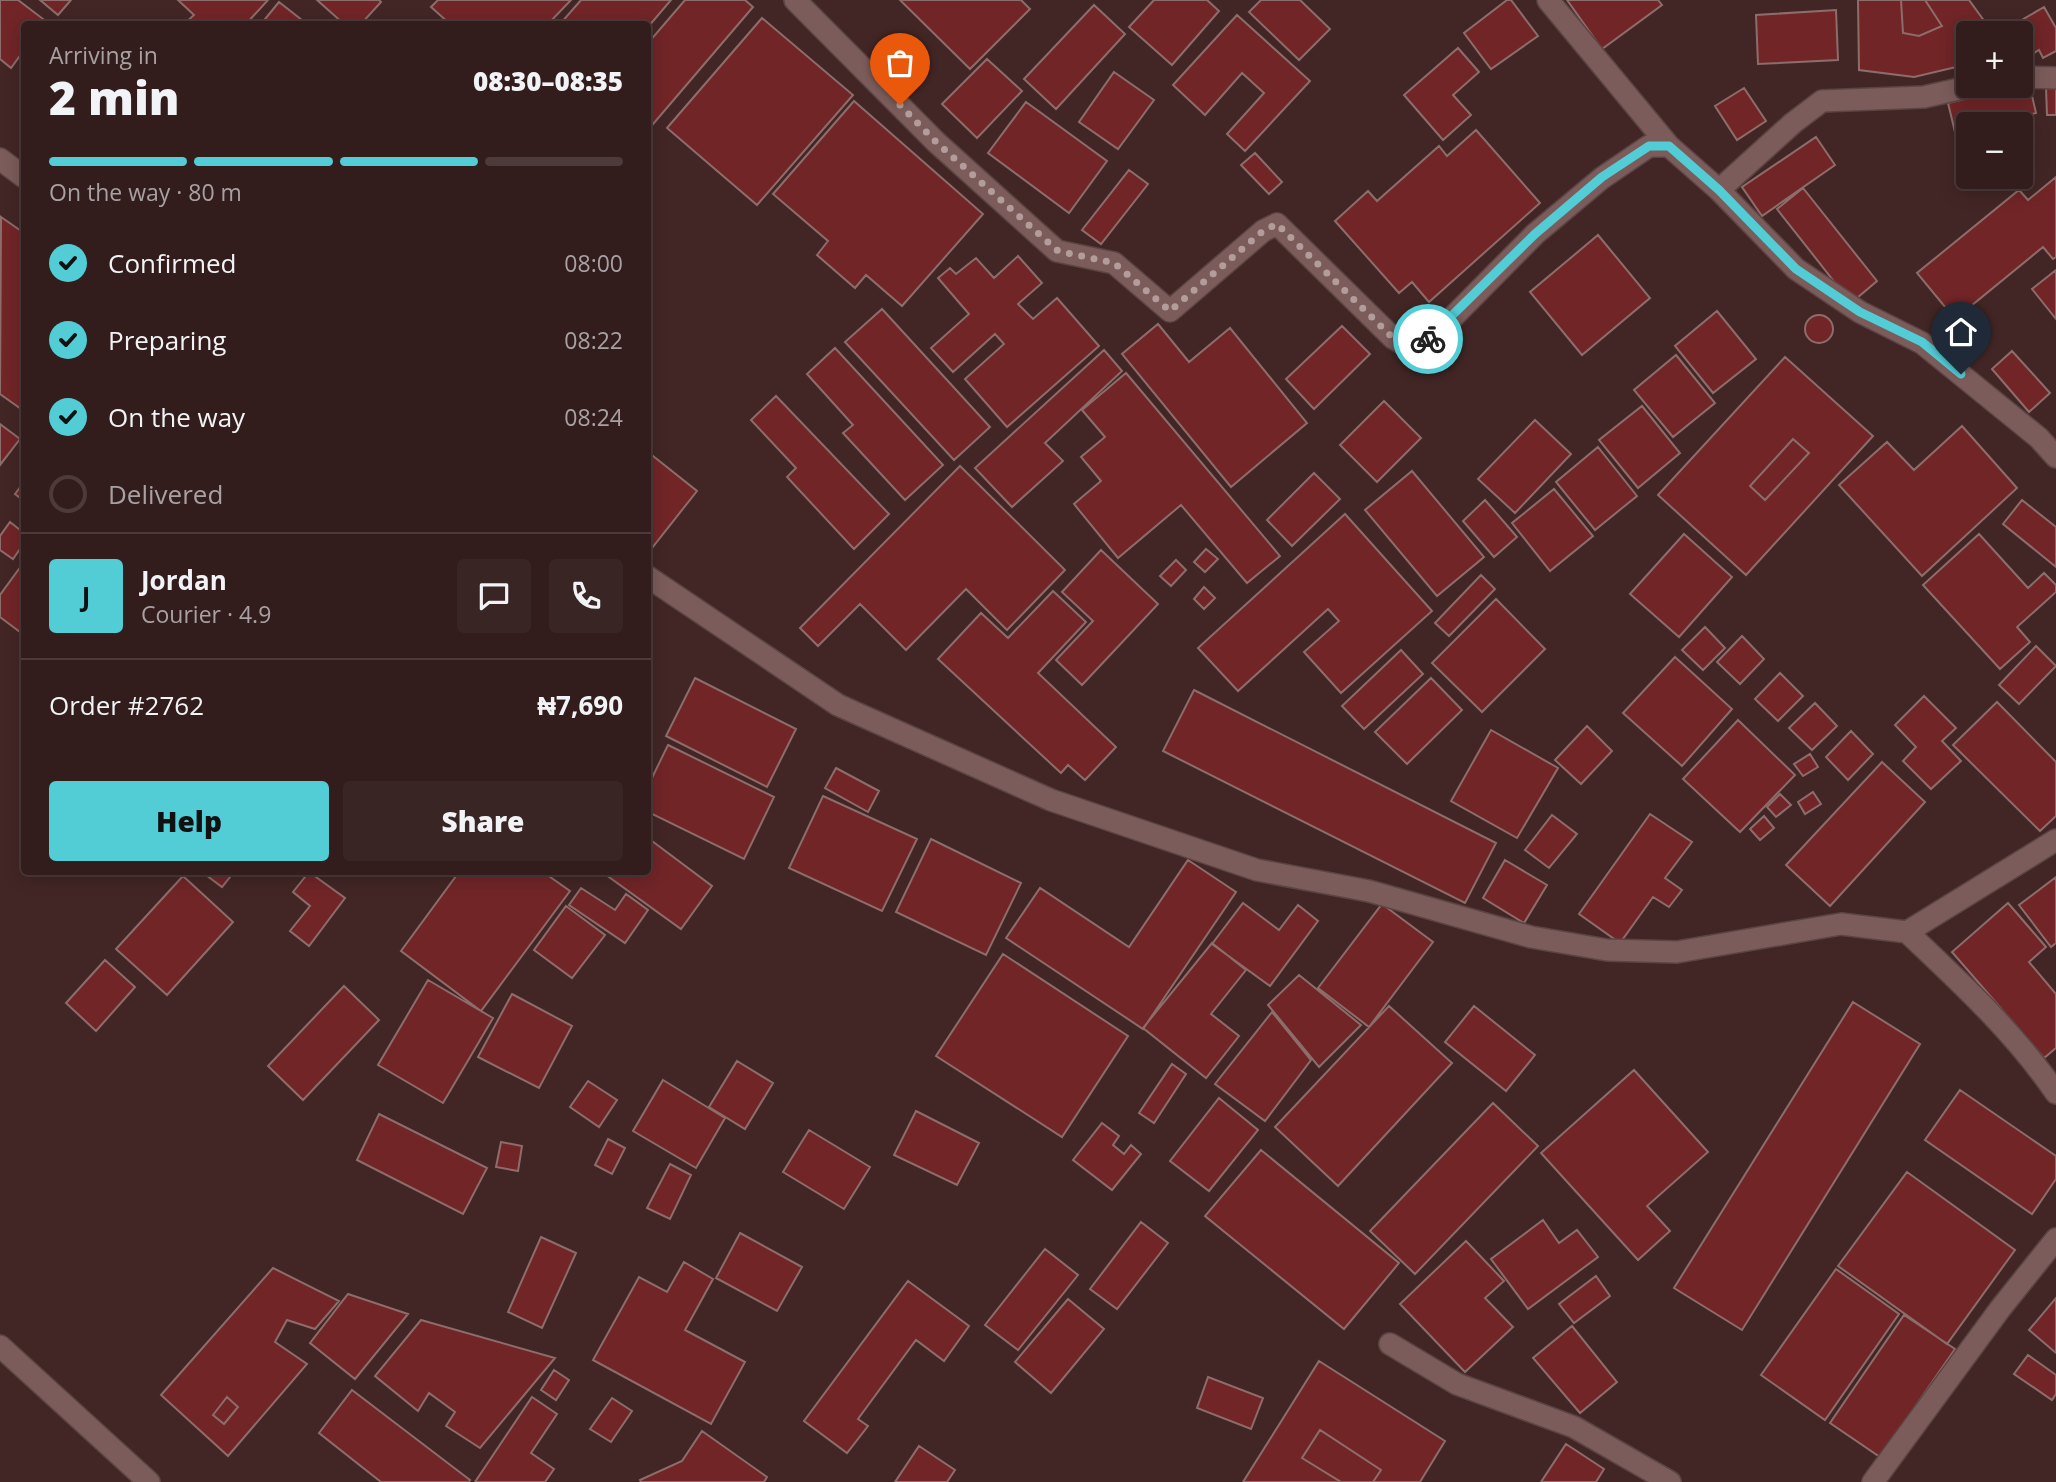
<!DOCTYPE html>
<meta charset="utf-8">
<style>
body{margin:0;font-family:"Open Sans",sans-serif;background:#3a2525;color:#f1f3f6;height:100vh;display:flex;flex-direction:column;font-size:26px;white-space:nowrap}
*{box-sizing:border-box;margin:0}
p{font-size:23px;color:#a8a1a3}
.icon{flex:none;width:38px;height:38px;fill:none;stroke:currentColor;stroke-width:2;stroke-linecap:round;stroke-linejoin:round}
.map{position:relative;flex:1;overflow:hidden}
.details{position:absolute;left:21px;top:21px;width:630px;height:854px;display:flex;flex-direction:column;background:#321c1c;border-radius:7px;box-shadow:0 4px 18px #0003,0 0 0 2px #4d3a3b}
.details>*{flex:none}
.controls{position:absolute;left:1956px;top:21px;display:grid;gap:14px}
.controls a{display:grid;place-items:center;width:77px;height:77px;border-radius:7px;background:#321c1c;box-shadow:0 4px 18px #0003,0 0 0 2px #4d3a3b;font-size:35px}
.pin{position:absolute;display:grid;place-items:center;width:60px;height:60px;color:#fff;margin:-72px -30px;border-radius:50% 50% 50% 0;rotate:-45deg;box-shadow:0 0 7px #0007}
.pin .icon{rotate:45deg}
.courier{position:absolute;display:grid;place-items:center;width:70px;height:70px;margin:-35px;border:5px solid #52ccd5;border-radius:50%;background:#fff;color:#222;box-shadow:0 2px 9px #0007}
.overview em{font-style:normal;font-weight:800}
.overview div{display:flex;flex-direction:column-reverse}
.overview{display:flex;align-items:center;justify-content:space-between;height:119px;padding:0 28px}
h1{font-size:46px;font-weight:800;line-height:52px}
.bar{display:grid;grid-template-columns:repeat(4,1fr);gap:10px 7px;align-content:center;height:84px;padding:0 28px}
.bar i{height:9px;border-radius:5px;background:#4d3a3b}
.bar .active{background:#52ccd5}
.bar p{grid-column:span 4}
.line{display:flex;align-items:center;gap:18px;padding:0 28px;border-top:2px solid #4d3a3b}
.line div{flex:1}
.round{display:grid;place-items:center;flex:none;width:74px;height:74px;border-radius:7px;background:#3a2525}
ol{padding:0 28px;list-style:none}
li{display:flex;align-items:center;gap:21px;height:77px}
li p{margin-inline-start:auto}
li .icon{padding:7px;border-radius:50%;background:#52ccd5;color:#111;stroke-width:4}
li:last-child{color:#a8a1a3}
li i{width:38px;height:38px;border:4px solid #4d3a3b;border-radius:50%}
.cta{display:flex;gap:14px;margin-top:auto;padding:14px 28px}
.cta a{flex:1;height:80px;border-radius:7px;background:#52ccd5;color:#111;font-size:28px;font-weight:800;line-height:80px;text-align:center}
.cta a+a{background:#3a2525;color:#f1f3f6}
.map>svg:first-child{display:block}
.building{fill:#712527;stroke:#8d6d6b;stroke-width:2;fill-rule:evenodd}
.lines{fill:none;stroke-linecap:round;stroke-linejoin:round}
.minor-casing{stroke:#5b4544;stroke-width:24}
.minor{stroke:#7b5c5a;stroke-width:21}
.done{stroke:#b39d9c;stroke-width:7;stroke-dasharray:0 12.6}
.route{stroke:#52ccd5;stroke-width:9}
</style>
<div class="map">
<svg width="2056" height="1482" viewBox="0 0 2056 1482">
<rect width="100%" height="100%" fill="#422625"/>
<path class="building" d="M0 0H18L47 22 45 24H24V50L11 68 0 59Z
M40 0H71L58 15Z
M178 0H268L246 24H184L194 15Z
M317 0H379L381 2 361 24H344Z
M438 0H571L548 24H450L431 7Z
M581 0H671L648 27V24H560Z
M685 0H745L753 7 648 130V43Z
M900 0H1021L1030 9 970 69Z
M1154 0H1207L1219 11 1172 65 1129 27Z
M1261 0H1300L1330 29 1299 60 1249 12Z
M1507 0H1511L1538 36 1491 69 1464 33Z
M1567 0H1658L1662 5 1602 49Z
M1858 0H1901L1903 33 1919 36 1942 26 1925 0H1969L1993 33H1969V64L1914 77 1859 70Z
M1901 0H1925L1942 26 1919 36 1903 33Z
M279 2 307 24H261Z
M1094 5 1125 34 1056 109 1024 79Z
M2044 7 2056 28V51L2043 58 2039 50 2021 61V33L2001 32Z
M1836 10 1838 60 1758 64 1756 15Z
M1237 15 1310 81 1245 151 1227 134 1264 93 1242 73 1205 115 1173 85Z
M762 18 853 95 757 205 667 128Z
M1458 48 1479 72 1453 95 1471 115 1443 140 1404 95Z
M987 59 1022 91 977 138 942 104Z
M1114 72 1154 100 1118 149 1079 122Z
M2029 83 2036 113 1990 124H1969V129L1955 132 1948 103Z
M1744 88 1766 121 1737 140 1715 106Z
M2046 88H2056V115H2047Z
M854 101 983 214 902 306 866 275 855 288 817 255 828 241 773 194Z
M1026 102 1107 161 1069 213 988 153Z
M1476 130 1540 203 1429 302 1412 282 1399 293 1335 221 1368 191 1377 201 1439 146 1447 156Z
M1816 137 1835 165 1762 216 1742 187Z
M1255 153 1282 182 1269 194 1241 165Z
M1129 170 1148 184 1101 244 1082 230Z
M2056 177V257L2053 259 2043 247 1955 319 1917 273 2019 190 2028 200Z
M1803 188 1877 281 1851 303 1777 209Z
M1 217 24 233V411L0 394Z
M1598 235 1650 298 1582 355 1530 292Z
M1018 256 1042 283 1018 304 1033 319 1057 298 1099 346 1007 427 965 379 1004 344 995 334 953 372 931 348 969 314 938 278 950 268 956 274 976 258 994 278Z
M2056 270V319L2032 289Z
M882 309 990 427 954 460 845 342Z
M1717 311 1756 359 1713 393 1675 346Z
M1805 329a14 14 0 1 1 28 0a14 14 0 1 1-28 0Z
M1158 324 1189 362 1230 328 1307 423 1231 487 1122 354Z
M1342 326 1370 354 1314 409 1286 379Z
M835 348 943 465 905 500 843 433 853 425 807 374Z
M1104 350 1122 371 1045 443 1063 461 1012 507 975 468Z
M2012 351 2050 393 2029 412 1992 369Z
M1676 355 1715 403 1673 437 1634 390Z
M1785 357 1873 436 1746 575 1658 495ZM1793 439 1809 453 1765 500 1750 486Z
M1126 373 1280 556 1247 583 1181 505 1118 558 1074 504 1101 481 1081 457 1105 437 1082 410Z
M776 396 889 514 854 549 787 477 796 468 751 420Z
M1384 401 1421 438 1377 482 1340 445Z
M1642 406 1680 453 1638 488 1599 440Z
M1535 420 1571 454 1515 513 1478 479Z
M0 424 20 439 0 465Z
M1962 426 2017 488 1922 576 1839 485 1887 442 1914 470Z
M1793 439 1809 453 1765 500 1750 486Z
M1598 447 1637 496 1595 530 1556 482Z
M648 452 697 491 648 553Z
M960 466 1065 570 1007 630 966 589 906 650 860 604 818 646 800 628Z
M1412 471 1484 557 1437 596 1365 510Z
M1314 473 1340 499 1292 546 1267 520Z
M24 482V501L15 494Z
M1554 489 1593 536 1550 571 1512 523Z
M1485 500 1517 537 1494 557 1463 521Z
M2022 500 2056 527V567L2003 524Z
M1345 514 1432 611 1341 693 1304 652 1339 621 1328 609 1238 691 1198 648Z
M10 522 24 533V543L13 559 0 550V536Z
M1684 534 1732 577 1679 637 1630 594Z
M1979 534 2028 588 2044 573 2056 585V592L2017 627 2030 642 2000 669 1923 585Z
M1206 549 1218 559 1205 572 1194 562Z
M1101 550 1158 604 1082 685 1056 660 1093 621 1062 592Z
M1176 560 1186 570 1171 586 1160 576Z
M24 562V635L0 617V595Z
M1481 575 1495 589 1449 636 1435 623Z
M1204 587 1215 598 1204 609 1194 599Z
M1053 591 1086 622 1038 673 1116 747 1085 780 1068 765 1061 773 938 659 981 613 1008 638Z
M1496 599 1545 649 1482 712 1432 663Z
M1705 627 1725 648 1703 670 1682 650Z
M1742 636 1764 659 1740 684 1717 662Z
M2036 646 2056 666 2019 704 1999 685Z
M1401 650 1423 674 1364 729 1342 706Z
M1675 657 1732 709 1682 766 1623 713Z
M1780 673 1803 696 1778 721 1755 699Z
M695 678 796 729 767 787 666 736Z
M1431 678 1462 710 1407 764 1375 732Z
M1194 690 1496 843 1465 903 1163 751Z
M1924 696 1956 728 1942 741 1961 761 1931 789 1903 761 1916 747 1895 725Z
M1997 702 2056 762V816L2040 831 1953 745Z
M1815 703 1837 726 1812 750 1789 728Z
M1738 720 1795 775 1740 832 1683 779Z
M1587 726 1612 751 1581 784 1555 760Z
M1491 730 1558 768 1517 838 1451 801Z
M1851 731 1873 754 1848 780 1826 757Z
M668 745 774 797 744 859 648 812V786Z
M1810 754 1818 767 1803 776 1794 764Z
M1882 762 1925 802 1830 906 1786 865Z
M836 768 879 791 868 812 825 788Z
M1813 792 1821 804 1805 814 1798 802Z
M1780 794 1791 805 1776 817 1767 807Z
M823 796 917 839 882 911 789 868Z
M1650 814 1692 842 1665 878 1682 890 1669 907 1653 897 1620 943 1579 914Z
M1552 815 1577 834 1549 868 1525 850Z
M1764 816 1774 828 1760 840 1750 829Z
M648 838 712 886 681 929 602 872H648Z
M931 839 1021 883 986 955 896 912Z
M1188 860 1236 892 1143 1029 1006 938 1040 888 1129 947Z
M1505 860 1547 885 1524 923 1483 898Z
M202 872H234L222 887Z
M309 872 345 898 309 946 290 931 310 906 293 892Z
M459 872H543L570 891 481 1011 401 951Z
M183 876 233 922 167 995 116 949Z
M2056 877V943L2051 947 2019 905Z
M581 888 615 910 626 894 648 910 625 943 569 905Z
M1243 903 1279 930 1298 905 1318 921 1270 986 1212 944Z
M2008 903 2046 947 2029 962 2056 994V1048L2044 1058 1952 952Z
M1382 904 1433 942 1369 1027 1318 988Z
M566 906 605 935 572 978 534 950Z
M1212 943 1246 970 1211 1014 1239 1036 1206 1078 1143 1028Z
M1003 954 1128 1036 1062 1137 936 1056Z
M105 960 135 987 96 1031 66 1003Z
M1299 975 1361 1025 1319 1067 1268 1005Z
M428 980 493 1018 443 1103 378 1065Z
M344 986 379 1020 303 1100 268 1066Z
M512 994 572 1026 539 1088 478 1057Z
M1853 1002 1920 1044 1742 1330 1674 1288Z
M1389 1006 1452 1063 1338 1186 1275 1127Z
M1474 1006 1535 1055 1506 1091 1445 1042Z
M1272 1012 1311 1060 1265 1121 1215 1084Z
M737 1061 773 1083 745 1129 709 1107Z
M1172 1064 1186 1074 1154 1123 1139 1113Z
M1634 1070 1708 1152 1647 1206 1670 1231 1638 1260 1541 1153Z
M663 1080 725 1118 696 1168 633 1131Z
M588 1081 617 1100 599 1127 570 1107Z
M1960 1090 2056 1156V1179L2032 1214 1925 1140Z
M1219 1098 1258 1130 1209 1191 1170 1161Z
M1493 1103 1538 1146 1415 1274 1370 1231Z
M916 1111 979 1143 957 1185 894 1155Z
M379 1114 487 1168 463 1214 357 1160Z
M1102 1123 1119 1136 1113 1145 1124 1154 1131 1145 1141 1154 1112 1190 1073 1160Z
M809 1130 870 1167 844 1209 783 1172Z
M608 1139 625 1148 612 1174 595 1165Z
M501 1142 522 1146 518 1171 496 1167Z
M1261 1150 1399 1263 1344 1329 1205 1216Z
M670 1164 691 1175 670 1219 647 1208Z
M1907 1172 2015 1250 1947 1344 1838 1266Z
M1543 1220 1559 1243 1577 1230 1598 1257 1528 1309 1491 1259Z
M1141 1222 1168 1243 1117 1309 1090 1289Z
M740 1233 802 1267 777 1311 716 1278Z
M541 1237 576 1253 542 1328 508 1312Z
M1466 1241 1504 1281 1485 1298 1513 1327 1465 1372 1400 1304Z
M1045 1249 1078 1275 1018 1350 985 1325Z
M684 1262 713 1279 685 1330 745 1362 711 1424 593 1360 639 1277 667 1292Z
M273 1268 339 1301 315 1329 287 1320 275 1342 307 1364 228 1456 161 1395ZM227 1397 238 1407 224 1424 213 1415Z
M1836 1269 1899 1314 1825 1420 1761 1375Z
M1596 1276 1610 1296 1574 1323 1559 1304Z
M908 1281 969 1326 944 1361 916 1340 858 1419 868 1426 847 1453 804 1421Z
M348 1294 408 1314 355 1379 310 1343Z
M2056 1298V1353L2029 1330Z
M1068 1299 1104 1329 1051 1393 1015 1362Z
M1904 1315 1955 1349 1880 1457 1830 1423Z
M421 1320 555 1358 480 1448 446 1426 455 1412 429 1393 418 1411 375 1376Z
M1572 1326 1617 1382 1580 1413 1533 1358Z
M2028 1355 2056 1375V1394L2052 1400 2014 1374Z
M1319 1361 1445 1441 1420 1482H1373L1381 1470 1320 1430 1302 1458 1341 1482H1243Z
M554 1370 569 1380 556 1400 541 1390Z
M1208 1377 1263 1398 1251 1429 1197 1408Z
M352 1390 470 1480 469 1482H381L319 1433Z
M227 1397 238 1407 224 1424 213 1415Z
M532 1397 557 1414 531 1453 554 1469 545 1482H475Z
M612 1398 632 1411 611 1442 590 1429Z
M1320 1430 1381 1470 1373 1482H1341L1302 1458Z
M702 1431 767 1477 764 1482H641L640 1480 682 1461Z
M1566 1444 1604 1469 1596 1482H1541Z
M919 1446 955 1470 947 1482H895Z"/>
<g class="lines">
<defs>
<path id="minor" d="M795 0 936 142 1057 251 1114 263 1170 311 1263 231 1277 224 1393 338 1407 346H1420L1449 321 1535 234 1602 178 1649 146H1669L1719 190 1796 269 1860 312 1922 343 2039 438 2056 457
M1548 0 1669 146
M2021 77 2056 78
M0 159 24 177
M1719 190 1793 123 1822 101 1924 97 1972 86
M648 577 838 705 1051 800 1257 870 1369 891 1531 937 1607 950 1677 952 1841 924 1907 932 2056 840
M1907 932C1960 982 2015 1033 2056 1093
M1390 1344 1457 1384 1574 1427 1670 1482
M0 1346 149 1482
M1873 1482 2000 1309 2056 1239"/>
</defs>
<use href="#minor" class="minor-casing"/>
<use href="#minor" class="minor"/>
</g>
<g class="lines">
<path class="done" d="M900 105 936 142 1058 251 1114 263 1170 311 1263 231 1277 224 1393 338 1407 346H1420L1428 339"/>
<path class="route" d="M1428 339 1535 234 1602 177 1649 146H1669L1719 190 1796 269 1860 312 1922 342 1961 374"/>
</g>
</svg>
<div class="controls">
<a>+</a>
<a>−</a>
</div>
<div class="pin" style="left:900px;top:105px;background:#ea580c"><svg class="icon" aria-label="bag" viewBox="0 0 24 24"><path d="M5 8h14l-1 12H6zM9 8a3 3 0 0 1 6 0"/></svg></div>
<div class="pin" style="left:1961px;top:374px;background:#1f2937"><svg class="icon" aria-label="home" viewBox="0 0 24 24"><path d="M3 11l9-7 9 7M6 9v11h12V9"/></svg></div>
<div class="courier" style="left:1428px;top:339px"><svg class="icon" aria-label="bike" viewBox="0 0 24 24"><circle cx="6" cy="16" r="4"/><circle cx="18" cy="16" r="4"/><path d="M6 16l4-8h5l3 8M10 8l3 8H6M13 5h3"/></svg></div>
<section class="details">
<div class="overview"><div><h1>2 min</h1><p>Arriving in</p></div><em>08:30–08:35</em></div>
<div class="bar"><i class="active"></i><i class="active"></i><i class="active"></i><i></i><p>On the way · 80 m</p></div>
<ol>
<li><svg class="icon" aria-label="check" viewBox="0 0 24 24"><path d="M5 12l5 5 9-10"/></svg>Confirmed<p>08:00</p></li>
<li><svg class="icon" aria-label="check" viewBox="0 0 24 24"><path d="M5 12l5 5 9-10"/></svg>Preparing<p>08:22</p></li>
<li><svg class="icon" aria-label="check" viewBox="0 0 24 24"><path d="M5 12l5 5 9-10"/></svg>On the way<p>08:24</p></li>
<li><i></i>Delivered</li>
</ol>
<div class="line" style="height:126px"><b class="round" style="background:#52ccd5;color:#111">J</b><div><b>Jordan</b><p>Courier · 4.9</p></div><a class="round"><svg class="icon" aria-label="chat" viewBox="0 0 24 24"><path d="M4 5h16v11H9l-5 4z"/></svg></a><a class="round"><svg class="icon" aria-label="phone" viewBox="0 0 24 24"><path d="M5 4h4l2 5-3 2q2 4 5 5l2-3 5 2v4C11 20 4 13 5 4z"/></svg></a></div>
<div class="line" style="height:91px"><div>Order #2762</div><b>₦7,690</b></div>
<div class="cta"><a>Help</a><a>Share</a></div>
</section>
</div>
